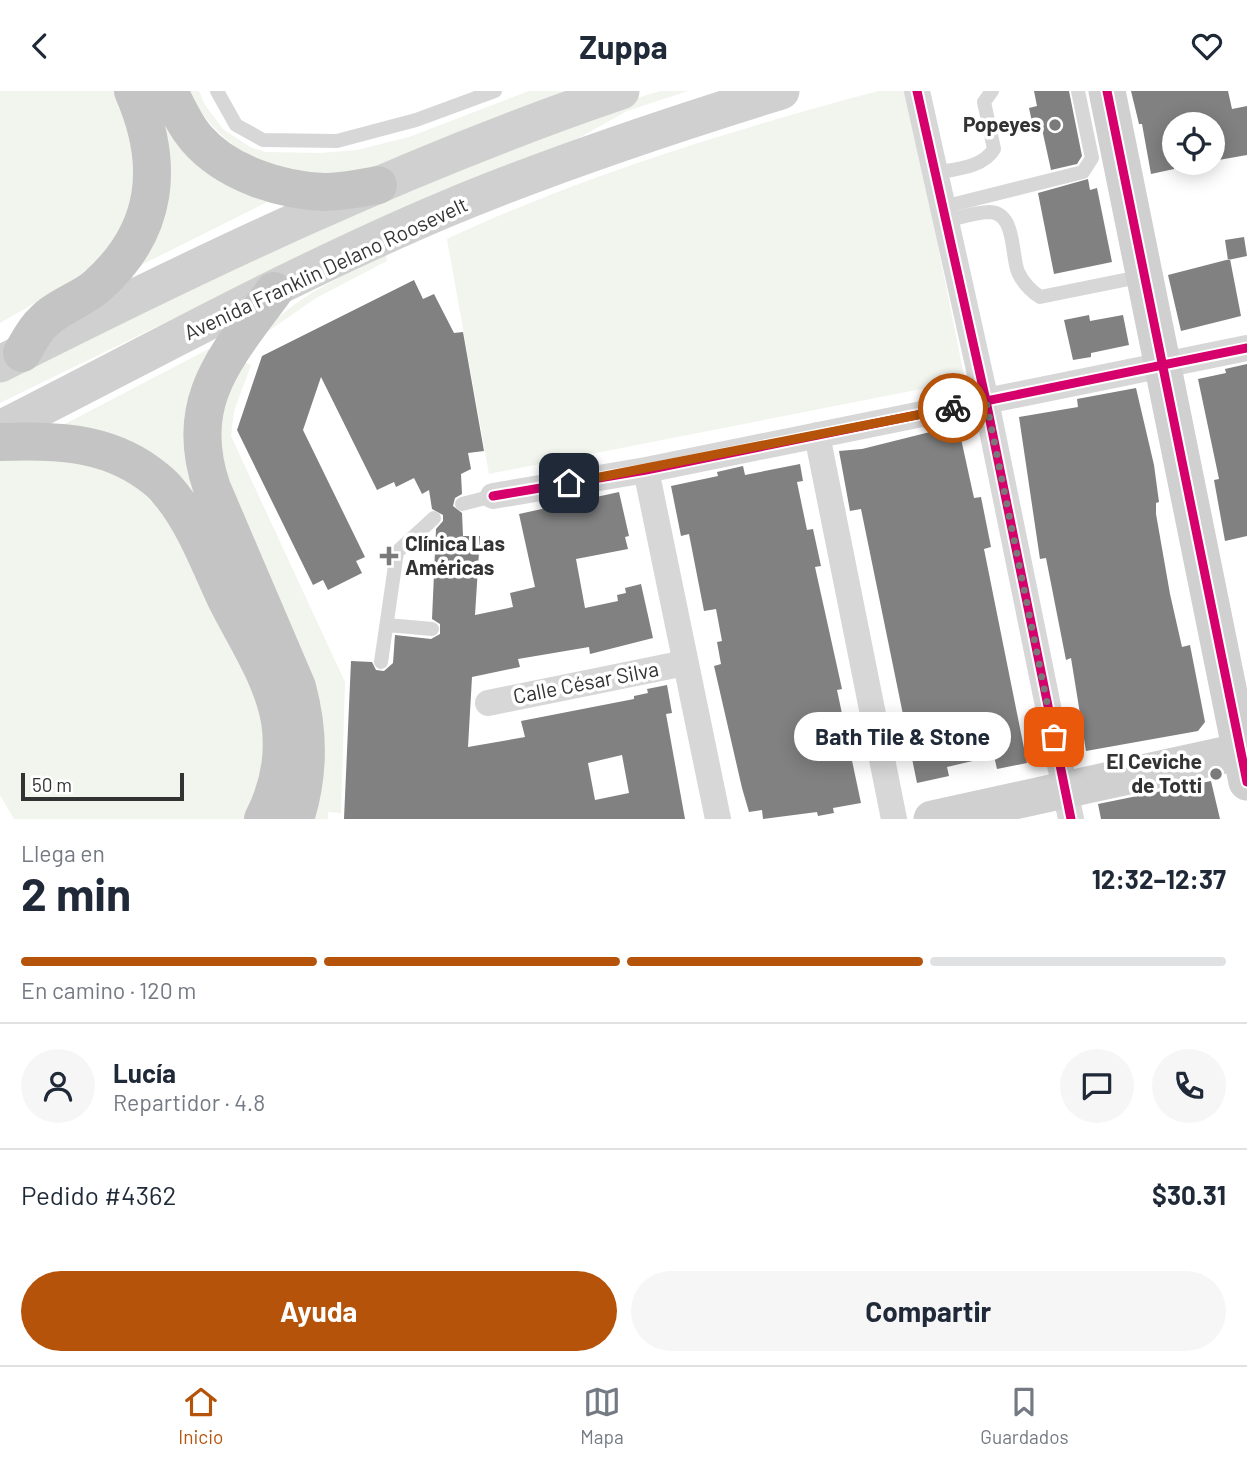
<!DOCTYPE html>
<html lang="es">
<meta charset="utf-8">
<style>
body{margin:0;font-family:Barlow,sans-serif;background:#f6f6f7;color:#1f2937;height:100vh;display:flex;flex-direction:column;font-size:26px;white-space:nowrap}
*{box-sizing:border-box;margin:0}
p{font-size:23px;color:#747a83}
.icon{flex:none;width:38px;height:38px;fill:none;stroke:currentColor;stroke-width:2;stroke-linecap:round;stroke-linejoin:round}
.map{position:relative;height:728px;overflow:hidden}
.sheet{display:flex;flex-direction:column;background:#fff;flex:1}
.sheet>*{flex:none}
.tools{position:absolute;left:1162px;top:21px;display:grid;gap:14px}
.tools a{display:grid;place-items:center;width:63px;height:63px;border-radius:50%;background:#fff;box-shadow:0 4px 18px #0003;font-size:35px}
.scale{position:absolute;left:21px;bottom:18px;width:163px;box-sizing:border-box;padding-left:7px;border:4px solid #333;border-top:0;font-size:19px;line-height:24px;white-space:nowrap;color:#333;-webkit-text-stroke:5px #fff;paint-order:stroke}
.pin{position:absolute;display:grid;place-items:center;width:60px;height:60px;color:#fff;margin:-30px;border-radius:14px;box-shadow:0 4px 10px #0006}
.courier{position:absolute;display:grid;place-items:center;width:70px;height:70px;margin:-35px;border:5px solid #b45309;border-radius:50%;background:#fff;color:#222;box-shadow:0 2px 9px #0007}
.bubble{position:absolute;height:49px;border-radius:24px;background:#fff;box-shadow:0 4px 18px #0003;font-size:23px;font-weight:700;line-height:49px;text-align:center}
.head em{font-style:normal;font-weight:700}
.head div{display:flex;flex-direction:column-reverse}
.head{display:flex;align-items:center;justify-content:space-between;height:119px;padding:0 21px}
h1{font-size:46px;font-weight:700;line-height:52px}
.bar{display:grid;grid-template-columns:repeat(4,1fr);gap:10px 7px;align-content:center;height:84px;padding:0 21px}
.bar i{height:9px;border-radius:5px;background:#e0e1e3}
.bar .selected{background:#b45309}
.bar p{grid-column:span 4}
.line{display:flex;align-items:center;gap:18px;padding:0 21px;border-top:2px solid #e0e1e3}
.line div{flex:1}
.round{display:grid;place-items:center;flex:none;width:74px;height:74px;border-radius:37px;background:#f6f6f7}
.primary-button{display:flex;gap:14px;margin-top:auto;padding:14px 21px}
.primary-button a{flex:1;height:80px;border-radius:42px;background:#b45309;color:#fff;font-size:28px;font-weight:700;line-height:80px;text-align:center}
.primary-button a+a{background:#f6f6f7;color:#1f2937}
header{display:flex;justify-content:space-between;align-items:center;height:91px;padding:0 21px;background:#fff;font-size:32px;font-weight:700}
.menu{display:flex;justify-content:space-around;align-items:center;height:98px;border-top:2px solid #e0e1e3;background:#fff;font-size:19px;color:#747a83}
.menu a{display:grid;justify-items:center;gap:4px}
.menu .selected{color:#b45309}
.map>svg:first-child{display:block}
.green{fill:#f1f5ed}
.building{fill:#818181;fill-rule:evenodd}
.lines{fill:none;stroke-linecap:round;stroke-linejoin:round}
.lane{stroke:#d7d7d7;stroke-width:14}
.street{stroke:#d7d7d7;stroke-width:26}
.secondary{stroke:#d0d0d0;stroke-width:37}
.highway{stroke:#c4c4c4;stroke-width:38}
.cycleway-casing{stroke:#fff;stroke-width:13}
.cycleway{stroke:#d6006c;stroke-width:9}
.done{stroke:#7a7a7a;stroke-width:7;stroke-dasharray:0 12.6}
.route{stroke:#b45309;stroke-width:9}
.poi-dot{fill:#7a7a7a;stroke:#fff;stroke-width:2.5}
.labels{text-anchor:middle;stroke-width:7;stroke-linejoin:round;paint-order:stroke}
.poi-label{font-size:21px;font-weight:bold;fill:#333;stroke:#fff;text-anchor:end}
.street-label{font-size:21px;fill:#333;stroke:#fff}
</style>
<header><svg class="icon" aria-label="back" viewBox="0 0 24 24"><path d="M15 5l-7 7 7 7"/></svg>Zuppa<svg class="icon" aria-label="heart" viewBox="0 0 24 24"><path d="M12 20l-8-8c-3-5 5-10 8-4 3-6 11-1 8 4z"/></svg></header>
<div class="map">
<svg width="1247" height="728" viewBox="0 0 1247 728">
<rect width="100%" height="100%" fill="#fff"/>
<path class="green" d="M0 0H120L128 16 136 115 117 157 64 195 0 232Z
M188 0H199L205 14 223 38 250 56 265 61 321 62 357 59 409 46 529 0H562C553 11 496 29 479 35 446 48 413 65 379 75 301 97 227 73 188 0Z
M660 0H688L627 20 568 53 273 179 0 312V292L267 159 624 11Z
M878 0H907L964 285 952 292 489 383 447 148C583 84 733 39 878 0Z
M160 25 285 102 123 183Z
M386 164 387 170 316 207 260 246C290 207 343 185 386 164Z
M224 250 195 317 288 589 266 675 248 728H14L0 704V369L91 366 209 443 63 334Z
M235 267 251 274 234 320 231 345 345 591 341 722 328 721V728H307L299 555 208 338Z"/>
<path class="building" d="M1034 0H1069L1082 65 1077 73 1051 79 1042 38 1034 40 1029 17 1037 15Z
M1131 0H1228L1232 18 1247 15V64L1213 70V33H1174V78L1151 83 1142 33H1139Z
M1088 88 1090 99 1097 97 1112 171 1054 183 1038 102Z
M1244 146 1247 165 1228 169 1225 149Z
M1230 168 1241 225 1181 240 1168 184Z
M414 189 423 208 434 203 454 242 463 241 484 360 468 362 471 378 461 383 462 403 455 407 453 415 462 422 463 445H480L475 524 513 516 510 502 535 496 519 423 619 401 629 445 625 446 628 458 576 468 585 517 618 510 617 504 626 502 625 497 641 493 653 547 590 563 589 556 518 568 520 576 472 586 468 656 525 646 521 630 634 608V605L648 602 647 598 667 594 672 622 666 623 685 728H344L351 570 372 571 376 579 384 580 393 572 395 544 431 548 440 543V533L432 528 436 438 443 430V424L432 418 429 399 422 403 414 387 396 396 394 391 377 399 321 286 303 339 365 466 356 470 362 482 328 499 323 489 313 494 237 339 262 265ZM622 664 629 702 595 709 588 672Z
M1089 224 1090 230 1123 224 1129 254 1091 262V266L1073 269 1064 229Z
M1247 273V445L1225 450 1214 389 1219 388 1198 288 1226 282 1225 278Z
M1136 297 1154 374 1159 411 1156 412V423L1170 503 1182 556 1190 554 1205 631 1198 640 1086 660 1071 567 1066 569 1046 467 1040 468 1019 326 1078 316 1077 308Z
M958 334 974 407 981 406 991 456 984 458 1027 672 997 678 994 665 947 676 949 685 917 692 861 418 850 420 839 360 862 358Z
M800 373 803 390 797 391 807 439 813 438 821 475 815 476 842 598 837 599 861 712 833 717 834 722 818 725 817 721 763 728 762 719 749 721 742 697 714 575 721 573 717 551 722 550 716 518 704 520 689 443 681 445 671 395 718 385 717 381 743 375 745 384Z
M1211 690 1220 728H1101L1098 713Z"/>
<g class="lines">
<path class="lane" d="M217 0 236 34 263 49 337 50 416 29 495 0
M935 82C954 78 983 77 994 58L984 11 992 0
M943 116 1083 81 1092 67 1078 0
M946 130C959 127 976 121 990 121 1016 122 1011 164 1018 181 1023 192 1031 200 1040 206L1144 185
M462 413 493 405
M387 534 432 538
M381 571 397 461 434 427"/>
<path class="street" d="M917 0 986 310 1071 728
M817 344 894 728
M646 379 718 728
M493 405 646 379 1247 257
M488 612 685 572"/>
<path class="secondary" d="M1107 0 1247 691
M0 273C202 171 407 73 621 0
M0 338C148 263 294 182 446 118 556 72 668 35 781 0
M932 728 1247 659"/>
<path class="highway" d="M169 0C177 16 184 33 196 47 226 82 279 99 324 101 341 101 361 97 378 94
M274 200C226 266 182 311 212 397L297 596C309 640 309 685 295 728
M22 262C28 252 34 239 43 231 57 216 81 209 97 195 159 140 165 73 133 0
M0 351C53 349 104 350 148 382 155 387 163 393 168 400 194 430 209 472 226 508 245 546 273 587 280 630 285 664 279 697 263 728"/>
<defs>
<path id="cycleway" d="M917 0 986 310 1071 728
M1107 0 1247 691
M493 405 646 379 1247 257"/>
</defs>
<use href="#cycleway" class="cycleway-casing"/>
<use href="#cycleway" class="cycleway"/>
</g>
<g class="lines">
<path class="done" d="M953 317 986 310 1054 646"/>
<path class="route" d="M569 392 953 317"/>
</g>
<g class="poi-dot">
<circle cx="1055" cy="34" r="7"/>
<path d="M385.5 454.5h7v7h7v7h-7v7h-7v-7h-7v-7h7z"/>
<circle cx="1216" cy="683" r="7"/>
</g>
<g class="labels">
<g class="poi-label">
<text x="1041" y="41">Popeyes</text>
<text x="405" y="460" text-anchor="start">Clínica Las<tspan x="405" dy="24">Américas</tspan></text>
<text x="1202" y="678">El Ceviche<tspan x="1202" dy="24">de Totti</tspan></text>
</g>
<g class="street-label">
<text transform="translate(326 178) rotate(-25)" y="7">Avenida Franklin Delano Roosevelt</text>
<text transform="translate(586 592) rotate(-11)" y="7">Calle César Silva</text>
</g>
</g>
</svg>
<div class="tools">
<a><svg class="icon" aria-label="locate" viewBox="0 0 24 24"><circle cx="12" cy="12" r="6"/><path d="M12 2v4M12 18v4M2 12h4M18 12h4"/></svg></a>
</div>
<div class="scale">50 m</div>
<div class="pin" style="left:1054px;top:646px;background:#ea580c"><svg class="icon" aria-label="bag" viewBox="0 0 24 24"><path d="M5 8h14l-1 12H6zM9 8a3 3 0 0 1 6 0"/></svg></div>
<div class="pin" style="left:569px;top:392px;background:#1f2937"><svg class="icon" aria-label="home" viewBox="0 0 24 24"><path d="M3 11l9-7 9 7M6 9v11h12V9"/></svg></div>
<div class="courier" style="left:953px;top:317px"><svg class="icon" aria-label="bike" viewBox="0 0 24 24"><circle cx="6" cy="16" r="4"/><circle cx="18" cy="16" r="4"/><path d="M6 16l4-8h5l3 8M10 8l3 8H6M13 5h3"/></svg></div>
<div class="bubble" style="left:794px;top:621px;width:217px">Bath Tile &amp; Stone</div>
</div>
<section class="sheet">
<div class="head"><div><h1>2 min</h1><p>Llega en</p></div><em>12:32–12:37</em></div>
<div class="bar"><i class="selected"></i><i class="selected"></i><i class="selected"></i><i></i><p>En camino · 120 m</p></div>
<div class="line" style="height:126px"><a class="round"><svg class="icon" aria-label="person" viewBox="0 0 24 24"><circle cx="12" cy="8" r="4"/><path d="M4 21q1-7 8-7t8 7"/></svg></a><div><b>Lucía</b><p>Repartidor · 4.8</p></div><a class="round"><svg class="icon" aria-label="chat" viewBox="0 0 24 24"><path d="M4 5h16v11H9l-5 4z"/></svg></a><a class="round"><svg class="icon" aria-label="phone" viewBox="0 0 24 24"><path d="M5 4h4l2 5-3 2q2 4 5 5l2-3 5 2v4C11 20 4 13 5 4z"/></svg></a></div>
<div class="line" style="height:91px"><div>Pedido #4362</div><b>$30.31</b></div>
<div class="primary-button"><a>Ayuda</a><a>Compartir</a></div>
</section>
<nav class="menu">
<a class="selected"><svg class="icon" aria-label="home" viewBox="0 0 24 24"><path d="M3 11l9-7 9 7M6 9v11h12V9"/></svg>Inicio</a>
<a><svg class="icon" aria-label="map" viewBox="0 0 24 24"><path d="M3 6l6-2 6 2 6-2v14l-6 2-6-2-6 2zM9 4v14M15 6v14"/></svg>Mapa</a>
<a><svg class="icon" aria-label="saved" viewBox="0 0 24 24"><path d="M7 4h10v16l-5-4-5 4z"/></svg>Guardados</a>
</nav>
